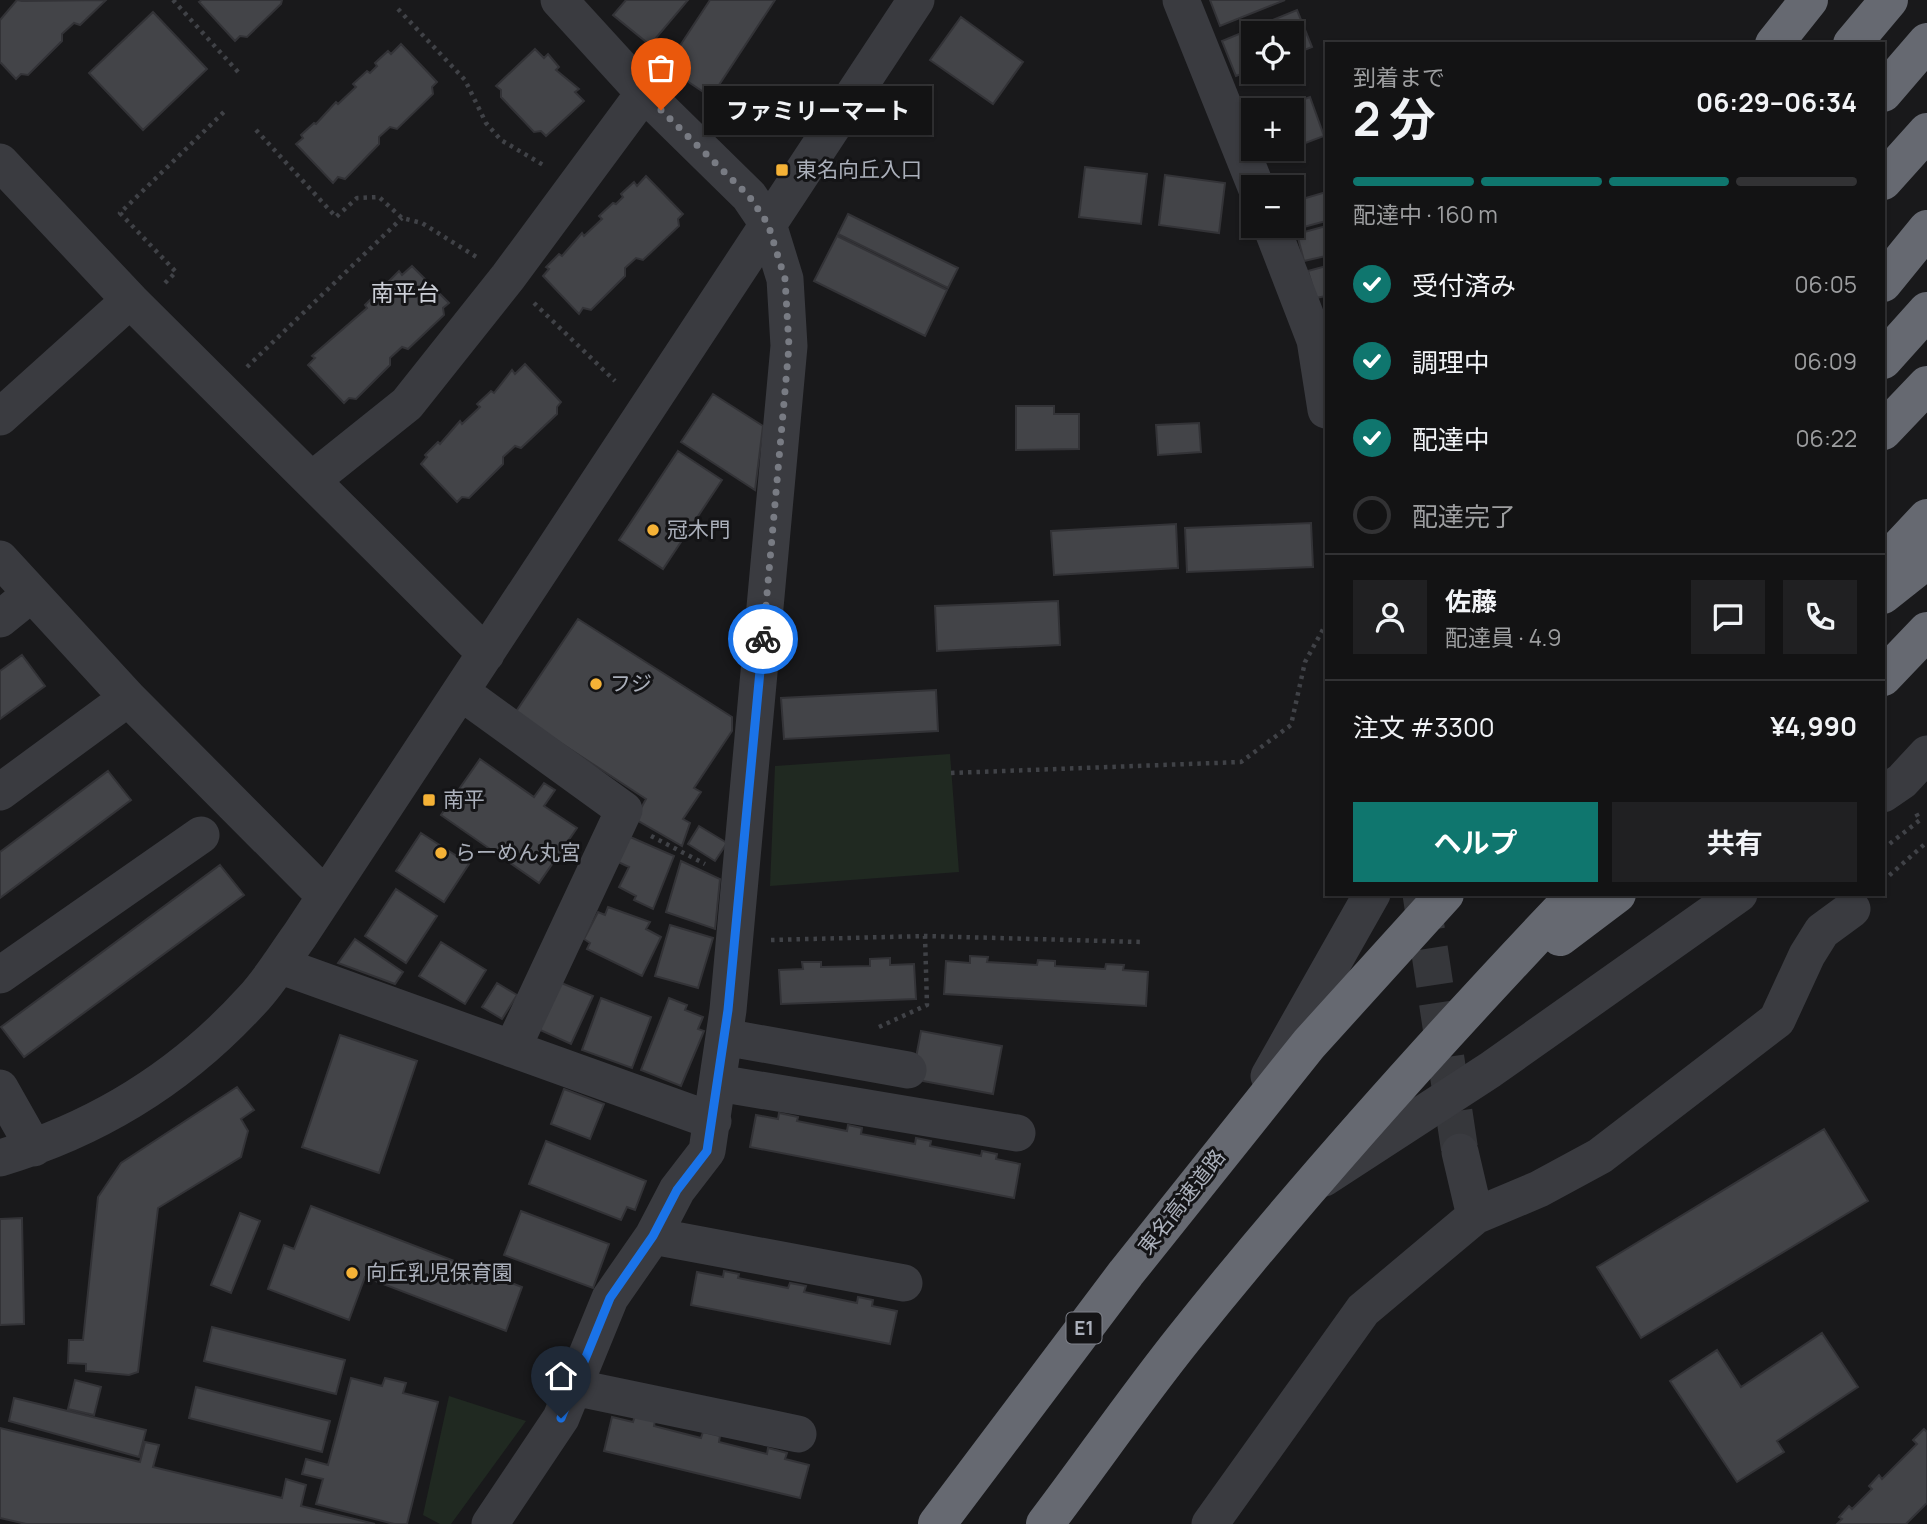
<!DOCTYPE html>
<html lang="ja">
<meta charset="utf-8">
<style>
body{margin:0;font-family:Manrope,"Noto Sans JP",sans-serif;background:#202022;color:#f1f3f6;height:100vh;display:flex;flex-direction:column;font-size:26px;white-space:nowrap}
*{box-sizing:border-box;margin:0}
p{font-size:23px;color:#9d9ea0}
.icon{flex:none;width:38px;height:38px;fill:none;stroke:currentColor;stroke-width:2;stroke-linecap:round;stroke-linejoin:round}
.map{position:relative;flex:1;overflow:hidden}
.details{position:absolute;left:1325px;top:42px;width:560px;height:854px;display:flex;flex-direction:column;background:#131314;border-radius:0px;box-shadow:0 2px 5px #0004,0 0 0 2px #323234}
.details>*{flex:none}
.controls{position:absolute;left:1241px;top:21px;display:grid;gap:14px}
.controls a{display:grid;place-items:center;width:63px;height:63px;border-radius:0px;background:#131314;box-shadow:0 2px 5px #0004,0 0 0 2px #323234;font-size:35px}
.pin{position:absolute;display:grid;place-items:center;width:60px;height:60px;color:#fff;margin:-72px -30px;border-radius:50% 50% 50% 0;rotate:-45deg;box-shadow:0 0 7px #0007}
.pin .icon{rotate:45deg}
.courier{position:absolute;display:grid;place-items:center;width:70px;height:70px;margin:-35px;border:5px solid #1a73e8;border-radius:50%;background:#fff;color:#222;box-shadow:0 2px 9px #0007}
.bubble{position:absolute;height:49px;border-radius:0px;background:#131314;box-shadow:0 2px 5px #0004,0 0 0 2px #323234;font-size:23px;font-weight:700;line-height:49px;text-align:center}
.summary em{font-style:normal;font-weight:700}
.summary div{display:flex;flex-direction:column-reverse}
.summary{display:flex;align-items:center;justify-content:space-between;height:119px;padding:0 28px}
h1{font-size:46px;font-weight:700;line-height:52px}
.bar{display:grid;grid-template-columns:repeat(4,1fr);gap:10px 7px;align-content:center;height:84px;padding:0 28px}
.bar i{height:9px;border-radius:5px;background:#323234}
.bar .active{background:#0f766e}
.bar p{grid-column:span 4}
.line{display:flex;align-items:center;gap:18px;padding:0 28px;border-top:2px solid #323234}
.line div{flex:1}
.round{display:grid;place-items:center;flex:none;width:74px;height:74px;border-radius:0px;background:#202022}
ol{padding:0 28px;list-style:none}
li{display:flex;align-items:center;gap:21px;height:77px}
li p{margin-inline-start:auto}
li .icon{padding:7px;border-radius:50%;background:#0f766e;color:#fff;stroke-width:4}
li:last-child{color:#9d9ea0}
li i{width:38px;height:38px;border:4px solid #323234;border-radius:50%}
.button{display:flex;gap:14px;margin-top:auto;padding:14px 28px}
.button a{flex:1;height:80px;border-radius:0px;background:#0f766e;color:#fff;font-size:28px;font-weight:700;line-height:80px;text-align:center}
.button a+a{background:#202022;color:#f1f3f6}
.map>svg:first-child{display:block}
.green{fill:#202921}
.building{fill:#434448;stroke:#333337;stroke-width:2}
.lines{fill:none;stroke-linecap:round;stroke-linejoin:round}
.minor-tunnel{stroke:#36373b;stroke-width:37;stroke-dasharray:37 18;stroke-linecap:butt}
.path{stroke:#404247;stroke-width:4.5;stroke-dasharray:3.5 5;stroke-linecap:butt}
.minor{stroke:#3a3b40;stroke-width:37}
.highway{stroke:#666971;stroke-width:38}
.done{stroke:#787b83;stroke-width:7;stroke-dasharray:0 12.6}
.route{stroke:#1a73e8;stroke-width:9}
.poi-dot{fill:#f5b236;stroke:#141416;stroke-width:2.5}
.labels{text-anchor:middle;stroke-width:6;stroke-linejoin:round;paint-order:stroke}
.shield{fill:#141416;stroke:#7e818a;stroke-width:2}
.shield-label{font-size:19px;font-weight:bold;fill:#abb0bb}
.poi-label{font-size:21px;fill:#abb0bb;stroke:#141416;text-anchor:start}
.street-label{font-size:21px;fill:#abb0bb;stroke:#141416}
.neighbourhood-label{font-size:23px;fill:#cccfd7;stroke:#141416}
</style>
<div class="map">
<svg width="1927" height="1524" viewBox="0 0 1927 1524">
<rect width="100%" height="100%" fill="#19191b"/>
<path class="green" d="M950 754 959 872 770 886 775 766Z
M449 1396 526 1421 451 1524H440L423 1515Z"/>
<path class="building" d="M17 0 22 1 106 0 80 25 74 23 62 34V41L28 75 21 74 16 79 0 62V20Z
M202 0H282L281 4 247 37 240 36 235 41 199 2Z
M626 0H688L650 45 613 15Z
M710 0H775L711 97 666 67Z
M1210 0H1285L1220 26Z
M1297 10 1312 47 1292 55V33H1253V72L1261 73 1247 79 1244 73 1236 76 1222 41Z
M153 12 207 69 143 130 89 73Z
M961 17 1023 62 993 104 930 60Z
M401 44 437 82 432 87 433 94 397 129 390 127 379 137V144L345 179 338 177 333 183 296 144 303 138 301 135 314 123 316 124 336 102 338 104 356 87 353 84 367 71 370 73 377 66 375 63 388 51 391 54Z
M535 49 544 58 548 54 559 67 556 70 579 89 575 92 584 101 546 136 541 131 534 132 501 97V90L496 86Z
M1310 97 1324 136 1292 148V110H1274Z
M1265 149H1288L1267 156Z
M1085 167 1147 174 1141 224 1079 217Z
M1165 175 1225 183 1219 233 1159 225Z
M646 176 683 214 678 219 679 226 643 260 636 258 625 268V276L591 310 583 308 579 314 543 276 549 269 546 267 559 254 562 256 582 233 584 236 602 219 599 216 613 203 616 204 623 197 621 194 634 182 637 186Z
M1326 192V221L1300 228 1297 216 1292 218V202Z
M848 214 958 268 948 288 838 234Z
M1326 226V256L1304 261 1297 234Z
M837 236 947 290 925 336 814 281Z
M412 266 449 303 443 308 444 315 408 349 402 347 390 358V365L356 399 349 398 344 403 308 365 315 358 312 356 367 308 365 305 378 292 381 294 389 286 386 284 399 271 402 275Z
M1326 266V296L1316 298 1308 271Z
M525 364 561 402 557 407V414L521 448 515 446 503 457V464L469 498 462 497 457 502 421 464 427 457 425 455 438 442 440 444 460 421 462 424 480 407 477 404 491 391 494 393 512 370 515 374Z
M713 394 763 426 755 490 681 442Z
M1016 406H1054V414H1079V449L1016 450Z
M1199 423 1201 452 1158 455 1156 425Z
M678 451 722 480 663 569 619 540Z
M1311 523 1313 567 1187 572 1185 528Z
M1176 524 1178 568 1054 575 1051 531Z
M1058 601 1060 645 937 651 935 606Z
M578 619 732 717V731L694 788 701 792 683 819 690 823 682 846 635 819 646 799 515 713Z
M22 655 45 686 0 719V671Z
M936 690 938 731 784 739 781 698Z
M480 759 534 797 544 783 555 790 544 806 577 828 539 883 441 815Z
M108 771 131 800 0 898V852Z
M699 826 727 843 715 861 688 844Z
M421 833 469 864 444 902 396 871Z
M628 836 674 856 653 909 634 900 636 896 619 887 629 867 616 861Z
M681 861 720 879 715 929 666 912Z
M220 865 244 895 24 1057 1 1027Z
M396 889 437 916 406 963 365 936Z
M608 907 650 922 646 929 661 937 642 976 587 949 590 943 584 939 598 912 605 915Z
M670 925 713 938 698 988 655 976Z
M355 939 403 972 395 984 338 963Z
M441 942 486 970 465 1004 419 976Z
M970 956 988 957 987 962 1037 965 1038 960 1055 961V966L1105 969 1106 964 1124 965 1123 970 1148 972 1146 1006 944 994 946 961 970 963Z
M890 958V965L914 964 916 999 781 1004 779 970 803 969 802 962H821V967L870 966V959Z
M559 982 593 996 571 1044 538 1029Z
M497 983 517 995 502 1019 482 1007Z
M601 998 651 1017 632 1068 582 1050Z
M669 998 687 1005 685 1010 703 1017 698 1029 704 1031 681 1086 641 1070Z
M921 1031 1002 1046 993 1094 912 1079Z
M340 1035 417 1061 379 1173 302 1147Z
M237 1087 254 1110 241 1119 248 1131 241 1157 158 1208 138 1372 129 1375 86 1371V1364L68 1363 69 1340H83L98 1197 121 1163Z
M564 1089 604 1104 590 1139 551 1124Z
M779 1113 798 1117 797 1121 847 1131 848 1125 862 1128 861 1134 915 1144 916 1138 931 1141 930 1146 981 1156 982 1151 997 1154 996 1159 1020 1164 1014 1198 750 1147 756 1115 778 1119Z
M1824 1129 1868 1201 1641 1338 1597 1267Z
M546 1141 646 1181 635 1210 627 1207 621 1220 529 1184Z
M311 1206 522 1287 506 1331 365 1277 349 1320 268 1289 284 1245 294 1249Z
M521 1211 609 1244 593 1288 504 1255Z
M240 1213 260 1221 231 1293 211 1285Z
M22 1218 24 1324 0 1325V1219Z
M724 1271 739 1274 738 1278 788 1288 790 1283 806 1286 804 1292 857 1303 858 1297 873 1300 872 1306 897 1311 890 1344 691 1305 697 1272 723 1277Z
M212 1327 345 1360 336 1394 204 1361Z
M1822 1333 1858 1387 1777 1441 1784 1452 1737 1482 1670 1381 1717 1350 1741 1387Z
M351 1378 382 1386 385 1378 406 1383 403 1393 438 1402 407 1524H394L316 1504 323 1479 302 1474 306 1459 328 1465Z
M75 1380 101 1387 94 1415 68 1409Z
M196 1387 330 1421 322 1452 189 1418Z
M14 1398 146 1430 139 1457 9 1421Z
M635 1416 655 1421 654 1426 701 1438 703 1432 720 1436 719 1442 767 1454 768 1448 787 1453 785 1459 809 1465 800 1498 604 1451 612 1417 633 1422Z
M0 1428 140 1462 145 1442 159 1445 153 1467 282 1498 286 1479 306 1485 301 1506 375 1524H26L0 1518Z
M1924 1429 1927 1432V1503L1906 1524H1837L1842 1519 1839 1517 1849 1506 1852 1509 1872 1489 1869 1486 1879 1475 1882 1479 1917 1444 1913 1440Z"/>
<g class="lines">
<path class="minor-tunnel" d="M1421 894 1460 1152"/>
<path class="path" d="M173 0 239 73
M398 9 465 80 486 123 501 140 545 166
M256 130 336 217 357 198 379 197 402 218 422 223 478 258
M165 283 176 272 120 213 226 110
M534 303 615 381
M247 367 402 218
M951 773 1241 762 1291 725 1305 662 1326 624
M651 836 705 864
M1883 849 1920 820 1916 813
M1883 881 1927 842
M771 940 925 936 1141 942
M879 1027 927 1005 925 936"/>
<path class="minor" d="M1181 0 1256 187
M0 162 130 300 486 654
M1271 226 1315 340 1326 410
M0 417 130 300
M312 480 407 404 508 277 644 93
M0 559 128 698 325 896
M0 619 31 594
M461 692 624 810 512 1049
M0 792 128 698
M1883 794 1902 781 1927 754
M279 965 713 1121
M0 975 201 835
M724 1037 908 1070
M1269 1076 1372 894
M718 1083 1017 1133
M0 1088 34 1148
M1460 1152 1475 1216
M0 1158C98 1129 183 1076 252 1000 270 981 284 957 300 935L916 0
M1324 1178 1490 1070 1739 894
M653 1236 904 1283
M573 1387 798 1434
M490 1524 561 1418 610 1298 653 1236 677 1190 707 1151 728 1010 789 346 785 279 768 224 749 196 644 93 559 0
M1210 1524 1363 1310 1475 1216 1539 1189 1600 1156 1777 1020 1807 955 1822 931 1852 909"/>
<path class="highway" d="M1774 44 1809 0
M1852 44 1889 0
M1883 93 1927 42
M1883 181 1927 132
M1883 283 1927 229
M1883 360 1927 311
M1883 431 1927 385
M1883 565 1927 518
M1883 595 1927 560
M1883 677 1927 631
M1560 937 1617 894
M937 1524 1126 1273 1309 1044 1445 894
M1045 1524C1092 1462 1136 1398 1184 1338 1308 1183 1440 1037 1576 894"/>
</g>
<g class="lines">
<path class="done" d="M661 110 749 196 768 224 785 279 789 346 763 639"/>
<path class="route" d="M561 1418 610 1298 653 1236 677 1190 707 1151 728 1010 763 639"/>
</g>
<g class="poi-dot">
<rect x="775" y="163" width="14" height="14" rx="3.5"/>
<circle cx="653" cy="530" r="7"/>
<circle cx="596" cy="684" r="7"/>
<rect x="422" y="793" width="14" height="14" rx="3.5"/>
<circle cx="441" cy="853" r="7"/>
<circle cx="352" cy="1273" r="7"/>
</g>
<g class="labels">
<rect class="shield" x="1066.5" y="1312.5" width="35" height="31" rx="5"/>
<g class="shield-label">
<text x="1084" y="1335">E1</text>
</g>
<g class="poi-label">
<text x="796" y="177">東名向丘入口</text>
<text x="667" y="537">冠木門</text>
<text x="610" y="691">フジ</text>
<text x="443" y="807">南平</text>
<text x="455" y="860">らーめん丸宮</text>
<text x="366" y="1280">向丘乳児保育園</text>
</g>
<g class="street-label">
<text transform="translate(1182 1202) rotate(-52)" y="7">東名高速道路</text>
</g>
<g class="neighbourhood-label">
<text x="405" y="301">南平台</text>
</g>
</g>
</svg>
<div class="controls">
<a><svg class="icon" aria-label="locate" viewBox="0 0 24 24"><circle cx="12" cy="12" r="6"/><path d="M12 2v4M12 18v4M2 12h4M18 12h4"/></svg></a>
<a>+</a>
<a>−</a>
</div>
<div class="pin" style="left:661px;top:110px;background:#ea580c"><svg class="icon" aria-label="bag" viewBox="0 0 24 24"><path d="M5 8h14l-1 12H6zM9 8a3 3 0 0 1 6 0"/></svg></div>
<div class="pin" style="left:561px;top:1418px;background:#1f2937"><svg class="icon" aria-label="home" viewBox="0 0 24 24"><path d="M3 11l9-7 9 7M6 9v11h12V9"/></svg></div>
<div class="courier" style="left:763px;top:639px"><svg class="icon" aria-label="bike" viewBox="0 0 24 24"><circle cx="6" cy="16" r="4"/><circle cx="18" cy="16" r="4"/><path d="M6 16l4-8h5l3 8M10 8l3 8H6M13 5h3"/></svg></div>
<div class="bubble" style="left:704px;top:86px;width:228px">ファミリーマート</div>
<section class="details">
<div class="summary"><div><h1>2 分</h1><p>到着まで</p></div><em>06:29–06:34</em></div>
<div class="bar"><i class="active"></i><i class="active"></i><i class="active"></i><i></i><p>配達中 · 160 m</p></div>
<ol>
<li><svg class="icon" aria-label="check" viewBox="0 0 24 24"><path d="M5 12l5 5 9-10"/></svg>受付済み<p>06:05</p></li>
<li><svg class="icon" aria-label="check" viewBox="0 0 24 24"><path d="M5 12l5 5 9-10"/></svg>調理中<p>06:09</p></li>
<li><svg class="icon" aria-label="check" viewBox="0 0 24 24"><path d="M5 12l5 5 9-10"/></svg>配達中<p>06:22</p></li>
<li><i></i>配達完了</li>
</ol>
<div class="line" style="height:126px"><a class="round"><svg class="icon" aria-label="person" viewBox="0 0 24 24"><circle cx="12" cy="8" r="4"/><path d="M4 21q1-7 8-7t8 7"/></svg></a><div><b>佐藤</b><p>配達員 · 4.9</p></div><a class="round"><svg class="icon" aria-label="chat" viewBox="0 0 24 24"><path d="M4 5h16v11H9l-5 4z"/></svg></a><a class="round"><svg class="icon" aria-label="phone" viewBox="0 0 24 24"><path d="M5 4h4l2 5-3 2q2 4 5 5l2-3 5 2v4C11 20 4 13 5 4z"/></svg></a></div>
<div class="line" style="height:91px"><div>注文 #3300</div><b>¥4,990</b></div>
<div class="button"><a>ヘルプ</a><a>共有</a></div>
</section>
</div>
